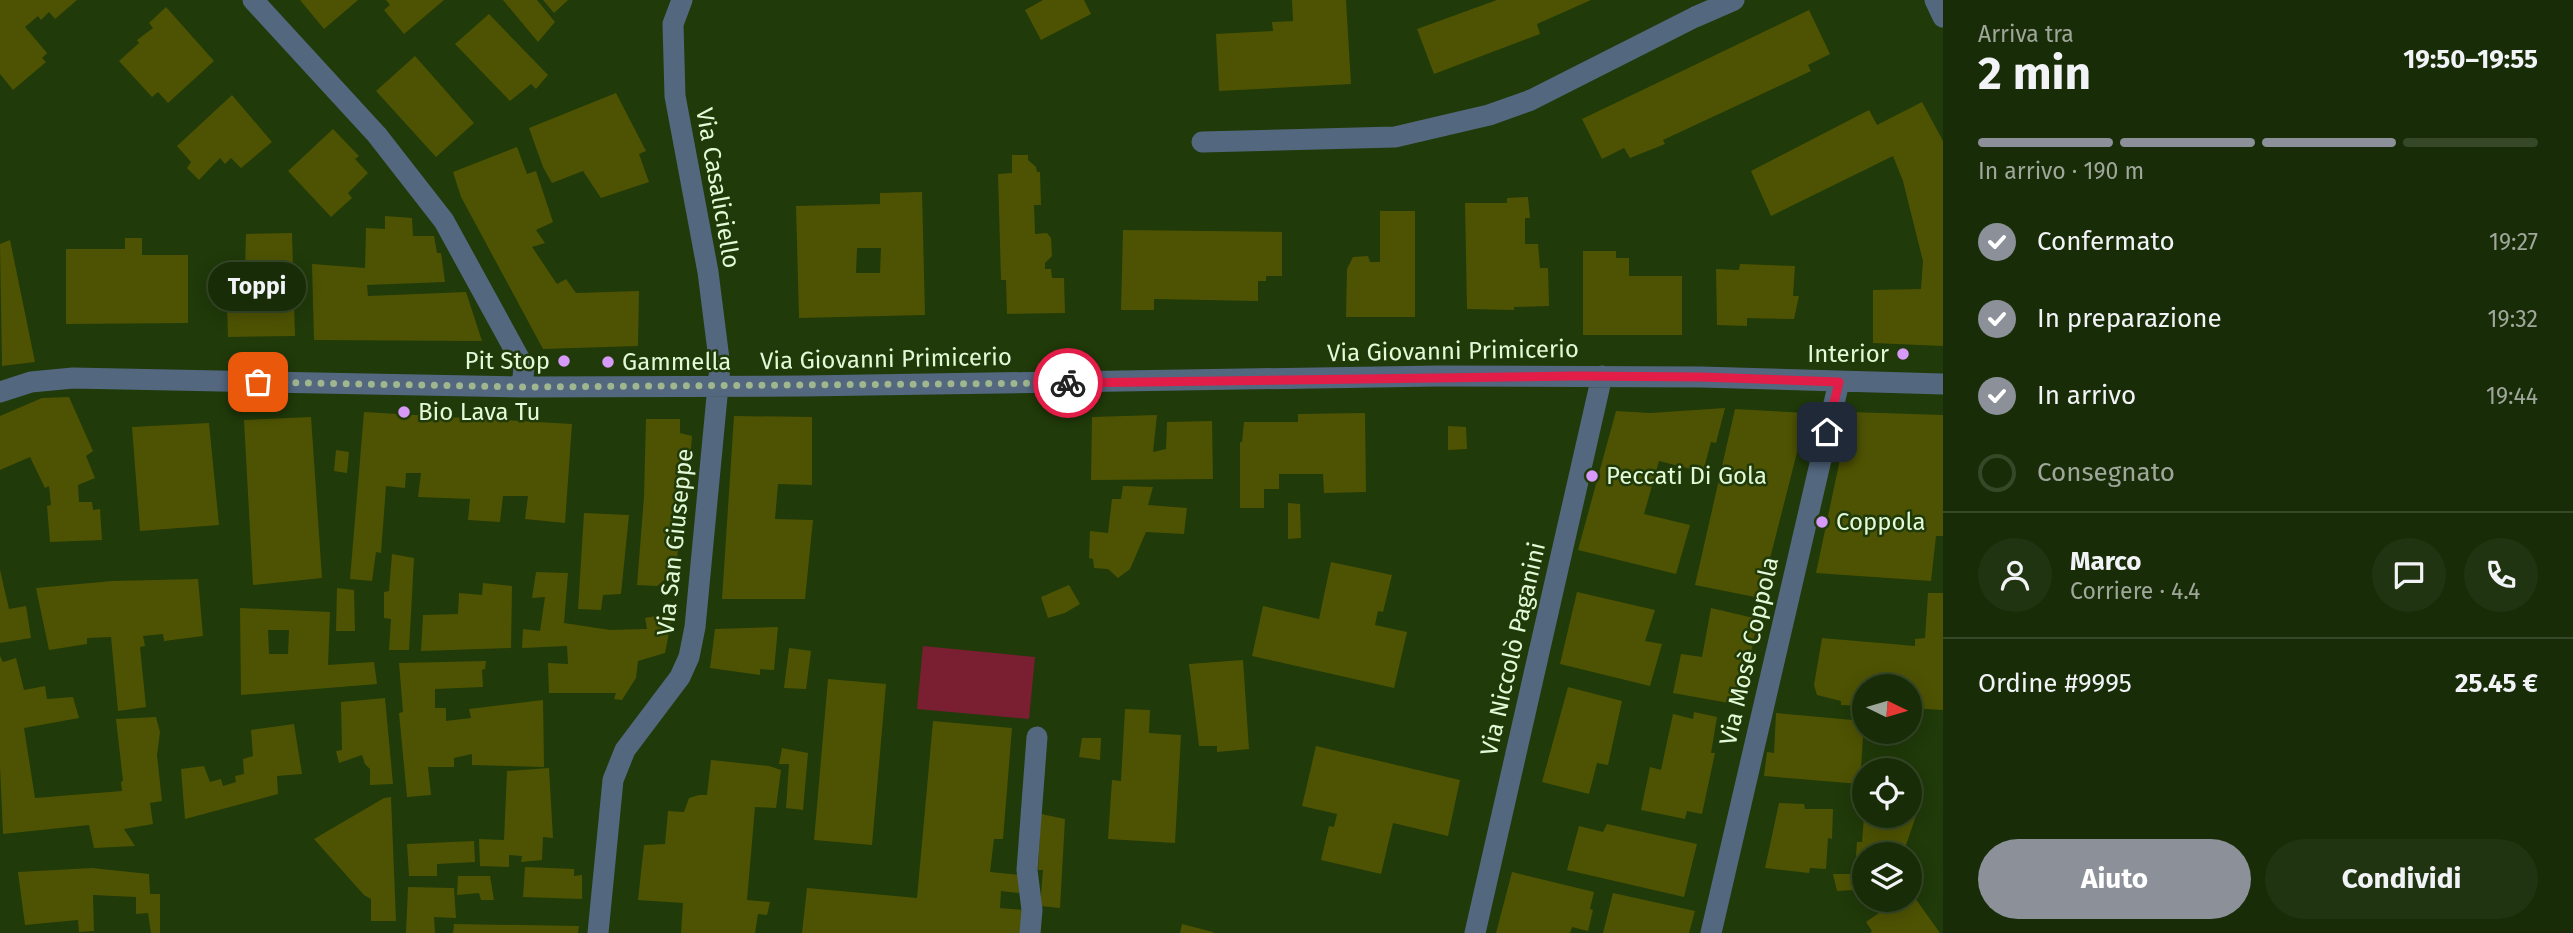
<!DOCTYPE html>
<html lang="it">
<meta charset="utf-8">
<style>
body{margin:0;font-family:"Fira Sans",sans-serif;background:#213411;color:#f1f3f6;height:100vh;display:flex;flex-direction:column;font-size:26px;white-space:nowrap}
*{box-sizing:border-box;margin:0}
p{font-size:23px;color:#9fa79b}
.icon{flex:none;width:38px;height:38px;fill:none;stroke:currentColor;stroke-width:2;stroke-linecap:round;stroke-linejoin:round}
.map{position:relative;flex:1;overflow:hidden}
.panel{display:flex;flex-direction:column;background:#182c07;width:630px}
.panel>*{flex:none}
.needle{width:46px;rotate:95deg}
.fabs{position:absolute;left:1852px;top:674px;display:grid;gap:14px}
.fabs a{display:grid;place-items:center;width:70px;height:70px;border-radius:50%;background:#182c07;box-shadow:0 4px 18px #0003,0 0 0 2px #364828;font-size:35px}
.pin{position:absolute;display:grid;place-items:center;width:60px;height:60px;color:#fff;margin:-30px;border-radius:14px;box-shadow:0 4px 10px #0006}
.courier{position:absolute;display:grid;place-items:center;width:70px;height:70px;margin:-35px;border:5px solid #e11d48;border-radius:50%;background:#fff;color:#222;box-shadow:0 2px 9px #0007}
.bubble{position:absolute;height:49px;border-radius:24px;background:#182c07;box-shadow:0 4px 18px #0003,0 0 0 2px #364828;font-size:23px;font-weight:700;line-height:49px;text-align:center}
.summary em{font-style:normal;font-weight:700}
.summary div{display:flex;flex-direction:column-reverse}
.summary{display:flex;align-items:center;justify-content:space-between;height:119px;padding:0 35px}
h1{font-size:46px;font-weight:700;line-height:52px}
.bar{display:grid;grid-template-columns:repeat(4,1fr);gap:10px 7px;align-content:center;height:84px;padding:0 35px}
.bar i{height:9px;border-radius:5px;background:#364828}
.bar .current{background:#8c9099}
.bar p{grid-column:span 4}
.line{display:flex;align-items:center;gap:18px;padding:0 35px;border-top:2px solid #364828}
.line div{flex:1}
.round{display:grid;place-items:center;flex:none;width:74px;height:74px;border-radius:37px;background:#213411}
ol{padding:0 35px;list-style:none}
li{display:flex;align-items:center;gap:21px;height:77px}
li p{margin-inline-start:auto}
li .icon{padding:7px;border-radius:50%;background:#8c9099;color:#fff;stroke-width:4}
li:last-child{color:#9fa79b}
li i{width:38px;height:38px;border:4px solid #364828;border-radius:50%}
.primary-button{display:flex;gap:14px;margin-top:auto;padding:14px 35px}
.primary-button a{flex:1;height:80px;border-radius:42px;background:#8c9099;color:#fff;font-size:28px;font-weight:700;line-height:80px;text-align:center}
.primary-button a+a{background:#213411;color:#f1f3f6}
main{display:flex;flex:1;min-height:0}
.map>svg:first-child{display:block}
.green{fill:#7a1f31}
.building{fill:#4e5303;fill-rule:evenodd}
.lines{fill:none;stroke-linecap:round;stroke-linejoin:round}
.minor{stroke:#53677f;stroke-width:21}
.done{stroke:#9fb68f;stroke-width:7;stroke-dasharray:0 12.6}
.route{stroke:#e11d48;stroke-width:9}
.poi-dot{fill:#d89af8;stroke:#203a09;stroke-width:2.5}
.labels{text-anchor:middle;stroke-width:5;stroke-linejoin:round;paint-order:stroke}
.street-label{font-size:24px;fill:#e3f9d7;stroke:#203a09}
.poi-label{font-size:24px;fill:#e3f9d7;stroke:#203a09;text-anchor:start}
</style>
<main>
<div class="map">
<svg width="1943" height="933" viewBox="0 0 1943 933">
<rect width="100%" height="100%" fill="#203a09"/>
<path class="green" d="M923 646 1035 657 1029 719 917 709Z"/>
<path class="building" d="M0 0H77L55 19 49 12 41 20 38 16 25 27 47 53 42 58 46 62 13 90 0 74Z
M300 0H358L324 29Z
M386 0H444L404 34 384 10 390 5Z
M503 0H537L555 22 538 42Z
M543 0H568L554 13Z
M1043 0H1084L1091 14 1041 40 1025 10Z
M1292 0H1346L1351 84 1219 91 1216 34 1273 31 1272 22 1293 21Z
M1497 0H1591L1537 24 1540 34 1434 74 1417 29Z
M166 7 214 61 168 103 158 92 152 97 119 61 139 43 137 40 153 28 149 23Z
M1809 10 1830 54 1808 65 1811 71 1663 140 1665 144 1630 158 1624 148 1602 159 1582 119Z
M489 14 548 75 536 89 531 84 510 101 455 44Z
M415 56 474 123 436 157 376 91Z
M616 93 646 151 639 154 649 182 601 198 583 171 552 183 543 167 529 128Z
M232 95 272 142 241 168 231 158 225 164 220 158 199 180 187 168 191 162 177 146Z
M1922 102 1943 141V346L1873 343V290L1921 289 1923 261 1903 181 1893 156 1771 216 1751 171 1869 110 1877 125Z
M333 129 359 156 355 159 368 173 348 193 352 198 331 217 288 171Z
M517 147 527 174 536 171 553 222 536 230 545 243 532 247 557 284 566 279 576 293 639 291 638 346 543 349 461 197 453 172Z
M1012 155H1028V160L1036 167 1037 172H1040L1041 205H1034L1035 234 1047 233 1051 238 1052 256 1045 263V269H1051L1052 278H1064L1065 313 1007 314 1006 280H1001L998 174 1012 173Z
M922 192 925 315 799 318 796 206 880 204V193ZM857 248H881L880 273H856Z
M1528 197 1530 218H1525V244H1538L1540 268H1548L1549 306 1514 307V310L1467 309 1465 203H1507V198Z
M1380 211H1415V317H1346L1347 269 1353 257 1368 256 1370 262H1380Z
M385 216 412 218 413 236H434L437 253H441L445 282 367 285 368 296 466 292 482 341 314 340 312 264 365 268 366 228 385 229Z
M1123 230 1282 232V276H1266V281H1258V301L1154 299V310H1121Z
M292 233 295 336 228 337 226 268H245L246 234Z
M125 238H142V255H188V323L66 324V249H125Z
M10 240 35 362 2 366 0 244Z
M1583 251H1616V258H1629V276H1682V335H1583Z
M1740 264 1795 266 1793 296H1799L1794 319 1747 318V326L1717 325 1716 269 1739 270Z
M69 397 93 451 86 456 95 478 78 485 79 502H92L93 510 100 509 102 540 50 542 47 506 51 505 49 486 45 488 30 457 0 470V416L42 398Z
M1725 408 1716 443 1711 442 1703 472 1659 461 1644 514 1690 525 1676 574 1578 550 1616 411 1650 413Z
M1735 409 1807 413 1760 598 1695 585Z
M364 412 572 424 565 523 525 519 528 496H503L500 522 468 520 470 499 418 497 421 473H406L405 488 386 486 381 553 376 552 372 581 350 579Z
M1850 412 1943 415V536H1936L1931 581 1816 573Z
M1365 413 1366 492 1324 493 1323 474H1279V489H1264V508H1240V442H1242L1244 422H1298V414Z
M1157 415 1153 452 1166 449 1167 422 1212 421 1213 479 1091 480 1092 417Z
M734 416 812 417V485L778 484 775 519 813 520 805 599H722Z
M311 417 322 578 253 585 244 420Z
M646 419H680V433L692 436 684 542 678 541 677 570 657 586 637 585 644 497Z
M209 423 219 525 140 531 132 427Z
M1448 426 1466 427 1467 449 1448 450Z
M336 450 349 452 347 473 334 471Z
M1123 486 1153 487 1148 505 1187 508 1184 534 1146 532 1130 569 1118 578 1108 569 1094 568 1093 559 1089 558 1090 531 1108 533 1112 499H1121Z
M1288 503 1300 504 1301 538 1288 539Z
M584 513 629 515 621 594 603 595 601 610 578 609Z
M392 554 414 558 409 650H389L391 619 384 618V592L389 591Z
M1331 562 1392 575 1383 612 1378 611 1375 625 1407 632 1394 688 1252 656 1263 606 1319 619Z
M0 570 9 609 26 606 31 638 0 643Z
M536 572 568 573 564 623 610 630 647 629 645 618 673 613 665 653 638 661 636 678 622 700 614 699 616 693H549L548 663 568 664 567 646 522 648 523 629 540 631 545 597 532 598Z
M198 579 203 636 164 641 163 634 143 636 145 646 140 647 146 707 118 711 111 637 87 638V644L49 650 36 588 112 581Z
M483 583 512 586 511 648 421 651 423 615 458 614 459 593 482 595Z
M1069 585 1080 604 1065 613 1048 618 1041 597Z
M337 588 354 590 355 631H336Z
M1577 592 1655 610 1645 641 1662 644 1650 686 1560 664Z
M1928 593H1943V710L1909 708V686H1864V706L1841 705V701L1817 695 1814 685 1822 638 1915 646V639L1925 638Z
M240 608 330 612 328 665 374 662 377 684 241 695ZM268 630H289L288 654H269Z
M1711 608 1758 619 1740 705 1673 693 1681 654 1702 657Z
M778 627 774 670 760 669V675L710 668 715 629Z
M789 648 811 651 806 689 784 688Z
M0 656 3 662 16 658 24 690 45 686 47 699 73 697 79 718 24 728 35 798 122 791 121 782 123 781 116 719 156 717 160 732 157 755 162 801 150 803 153 824 124 829 135 846 94 848 89 825 3 834 0 766Z
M1243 660 1249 749 1217 752V746H1199L1189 664Z
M486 661 485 669 482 670 483 687 435 689V708H446V721L471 718 469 709 543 700 544 767 472 765V754L454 758V767H428L431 795 407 797 399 713 403 712 399 663Z
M828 679 886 684 872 845 814 840Z
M1568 687 1622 701 1608 765 1597 763 1589 794 1542 782Z
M385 698 393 784 370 785V769L365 764 362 755 339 763 336 751 342 750 341 702Z
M1125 709 1150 710 1149 733 1181 735 1175 843 1108 839 1112 780 1121 781Z
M1694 712 1717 717 1711 753H1715L1702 814 1687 811 1685 819 1641 810 1650 767 1661 770 1673 714 1693 719Z
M1776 713 1864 721 1860 784 1764 776 1767 752 1774 753Z
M933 721 1012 728 1003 839H994L990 872 1021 875 1019 893 1001 891 1000 908 1024 910 1022 933H802L807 888 917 898Z
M294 724 302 774 277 776 278 794 185 819 181 769 204 766 210 782 221 779 223 786 236 782 235 776 244 774 243 759 253 756 251 730Z
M1082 738H1101L1100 760 1079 757Z
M1316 746 1460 780 1448 836 1393 823 1381 874 1321 860 1329 826 1334 827 1337 814 1302 806Z
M782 748 808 753 803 810 786 808 789 764H779Z
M711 760 769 766 781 770 776 808 755 807 747 900 770 902 767 915 758 914 755 933H681L683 903 638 900 644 845 665 844 668 811 684 812 689 798 699 795H707Z
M549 768 553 838 543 837 542 860 521 862 522 856 509 855V867L480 866 479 839 504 840 507 771Z
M391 797 396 921H371V899L364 895 314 839 384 798Z
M1779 803 1804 804 1805 809H1833L1832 839 1828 838 1826 869 1810 868 1809 873 1765 868Z
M1909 807H1919L1903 854H1864V868H1855L1857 842H1862L1864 816H1909Z
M1041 814 1065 819 1060 908 1040 906 1043 870H1038Z
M1607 824 1697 844 1684 897 1567 870 1579 826 1603 832Z
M474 841 475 862 437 864V876H409L407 844Z
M525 867 574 869V876L582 875V899L523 897Z
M92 868 149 874 150 894H160V933H151L148 913 136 914V897L93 895 94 931 79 932 78 920 25 925 18 872Z
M1512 872 1594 892 1590 909 1593 910 1588 931 1572 927 1570 933H1496Z
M1833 874H1864V897L1860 899 1854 890 1837 891Z
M458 876H490L494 900H481L479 893 457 895Z
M408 887 454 888 456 918 434 917 435 933H406Z
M1613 893 1695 911 1689 933H1603Z
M1915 898 1940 933H1870L1872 931 1866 922 1889 906 1894 912Z
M454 924 579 926 578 933H453Z
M1182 924 1213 932V933H1180Z"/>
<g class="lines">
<path class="minor" d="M253 0 377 135 444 221 524 367 522 387
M1935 0 1943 17
M1202 142 1395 137 1489 115 1531 100 1695 17 1734 0
M0 392 31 382 73 378 522 387 804 386 1438 376 1701 377 1943 384
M598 933 613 780 625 750 680 677 689 657 695 627 718 386 720 367 708 272 675 96 673 24 682 0
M1030 933 1032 910 1027 870 1037 737
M1475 933 1602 376
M1711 933 1839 382"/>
</g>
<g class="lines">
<path class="done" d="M258 382 522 387 1068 383"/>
<path class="route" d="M1068 383 1574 376 1701 377 1839 382 1827 432"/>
</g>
<g class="poi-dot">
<circle cx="1903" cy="354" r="7"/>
<circle cx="564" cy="361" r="7"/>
<circle cx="608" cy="362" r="7"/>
<circle cx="404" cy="412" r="7"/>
<circle cx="1592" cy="476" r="7"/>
<circle cx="1822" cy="522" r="7"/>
</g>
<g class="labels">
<g class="street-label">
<text transform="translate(718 188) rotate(80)" y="8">Via Casaliciello</text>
<text transform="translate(1453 351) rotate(-1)" y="8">Via Giovanni Primicerio</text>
<text transform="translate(886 359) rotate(-1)" y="8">Via Giovanni Primicerio</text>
<text transform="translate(675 542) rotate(-84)" y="8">Via San Giuseppe</text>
<text transform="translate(1513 649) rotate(-77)" y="8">Via Niccolò Paganini</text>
<text transform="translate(1749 651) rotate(-77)" y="8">Via Mosè Coppola</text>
</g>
<g class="poi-label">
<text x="1889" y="362" text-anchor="end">Interior</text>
<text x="550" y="369" text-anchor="end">Pit Stop</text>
<text x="622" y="370">Gammella</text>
<text x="418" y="420">Bio Lava Tu</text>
<text x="1606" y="484">Peccati Di Gola</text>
<text x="1836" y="530">Coppola</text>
</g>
</g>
</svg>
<div class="fabs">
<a><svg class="needle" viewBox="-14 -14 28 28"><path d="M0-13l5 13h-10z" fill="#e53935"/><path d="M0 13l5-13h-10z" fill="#9fa79b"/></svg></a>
<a><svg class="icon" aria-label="locate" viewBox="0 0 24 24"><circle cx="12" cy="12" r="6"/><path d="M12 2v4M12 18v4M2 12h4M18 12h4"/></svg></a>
<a><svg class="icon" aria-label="layers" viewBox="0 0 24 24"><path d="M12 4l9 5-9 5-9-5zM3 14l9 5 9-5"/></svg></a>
</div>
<div class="pin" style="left:258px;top:382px;background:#ea580c"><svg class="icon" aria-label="bag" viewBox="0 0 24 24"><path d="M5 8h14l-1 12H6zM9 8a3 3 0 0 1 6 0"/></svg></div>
<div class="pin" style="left:1827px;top:432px;background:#1f2937"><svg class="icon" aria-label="home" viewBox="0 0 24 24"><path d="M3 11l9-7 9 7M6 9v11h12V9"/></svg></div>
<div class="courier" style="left:1068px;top:383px"><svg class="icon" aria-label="bike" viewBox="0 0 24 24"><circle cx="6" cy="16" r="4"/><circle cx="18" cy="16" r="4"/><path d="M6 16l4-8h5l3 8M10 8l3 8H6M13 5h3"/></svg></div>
<div class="bubble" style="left:208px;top:262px;width:98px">Toppi</div>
</div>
<section class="panel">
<div class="summary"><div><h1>2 min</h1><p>Arriva tra</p></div><em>19:50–19:55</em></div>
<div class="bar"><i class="current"></i><i class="current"></i><i class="current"></i><i></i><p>In arrivo · 190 m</p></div>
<ol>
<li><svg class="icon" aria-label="check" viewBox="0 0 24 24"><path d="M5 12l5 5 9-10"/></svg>Confermato<p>19:27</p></li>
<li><svg class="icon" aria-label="check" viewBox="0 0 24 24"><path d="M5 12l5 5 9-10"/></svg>In preparazione<p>19:32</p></li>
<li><svg class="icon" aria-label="check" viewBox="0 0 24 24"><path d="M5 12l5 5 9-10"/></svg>In arrivo<p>19:44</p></li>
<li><i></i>Consegnato</li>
</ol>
<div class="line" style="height:126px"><a class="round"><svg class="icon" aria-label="person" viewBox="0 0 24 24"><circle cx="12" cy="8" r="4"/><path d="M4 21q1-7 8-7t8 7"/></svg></a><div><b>Marco</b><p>Corriere · 4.4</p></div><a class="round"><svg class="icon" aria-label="chat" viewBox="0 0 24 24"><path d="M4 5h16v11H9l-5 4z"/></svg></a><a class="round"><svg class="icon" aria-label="phone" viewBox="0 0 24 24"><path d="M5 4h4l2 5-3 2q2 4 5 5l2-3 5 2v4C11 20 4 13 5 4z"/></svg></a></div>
<div class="line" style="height:91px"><div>Ordine #9995</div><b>25.45 €</b></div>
<div class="primary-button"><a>Aiuto</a><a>Condividi</a></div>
</section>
</main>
